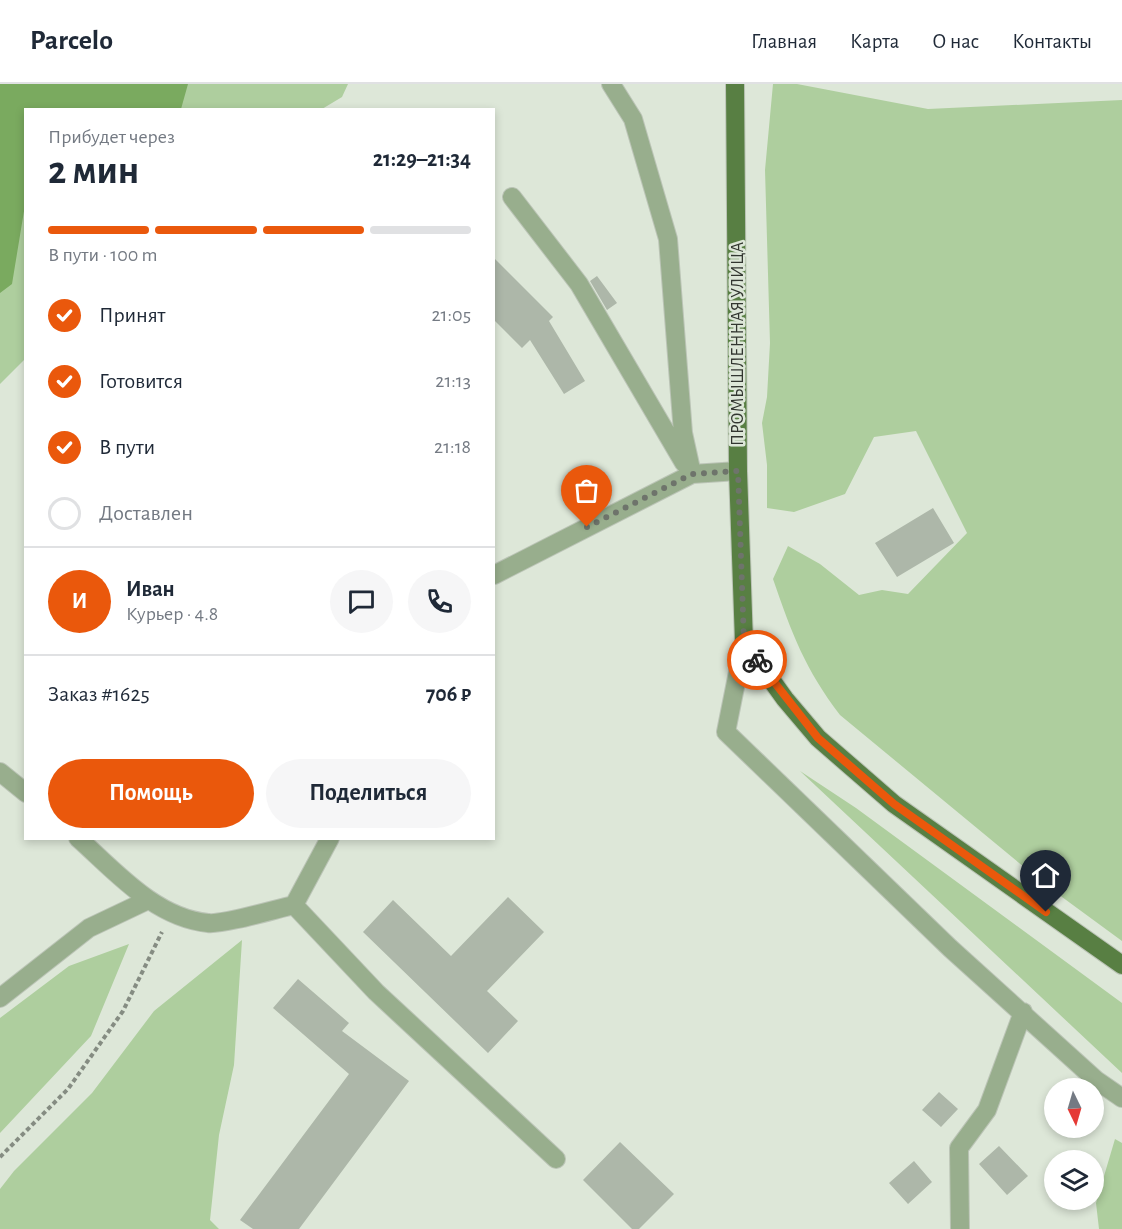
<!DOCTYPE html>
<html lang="ru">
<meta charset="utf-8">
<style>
body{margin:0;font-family:"Alegreya Sans",sans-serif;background:#f6f6f7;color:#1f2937;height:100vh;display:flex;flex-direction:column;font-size:22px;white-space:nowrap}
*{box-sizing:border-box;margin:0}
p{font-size:20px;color:#747a83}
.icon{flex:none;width:33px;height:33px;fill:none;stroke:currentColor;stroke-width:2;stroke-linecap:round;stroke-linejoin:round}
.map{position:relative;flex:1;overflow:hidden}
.details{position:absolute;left:24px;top:24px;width:471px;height:732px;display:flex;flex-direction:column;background:#fff;border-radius:0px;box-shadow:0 3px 9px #0003}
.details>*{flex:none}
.needle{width:39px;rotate:175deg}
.controls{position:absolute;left:1044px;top:994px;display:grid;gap:12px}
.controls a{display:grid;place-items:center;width:60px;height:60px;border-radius:50%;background:#fff;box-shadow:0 3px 9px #0003;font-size:30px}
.pin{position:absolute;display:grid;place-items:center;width:51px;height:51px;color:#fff;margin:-62px -26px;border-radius:50% 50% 50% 0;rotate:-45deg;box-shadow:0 0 6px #0007}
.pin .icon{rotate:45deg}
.courier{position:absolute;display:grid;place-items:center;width:60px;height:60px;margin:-30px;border:4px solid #ea580c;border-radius:50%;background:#fff;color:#222;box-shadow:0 2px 8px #0007}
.headline em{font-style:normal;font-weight:700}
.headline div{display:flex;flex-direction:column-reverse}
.headline{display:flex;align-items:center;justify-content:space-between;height:102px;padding:0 24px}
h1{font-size:39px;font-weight:700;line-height:45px}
.bar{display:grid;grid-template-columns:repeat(4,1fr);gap:9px 6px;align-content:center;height:72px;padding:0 24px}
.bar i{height:8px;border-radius:4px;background:#e0e1e3}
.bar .active{background:#ea580c}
.bar p{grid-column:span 4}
.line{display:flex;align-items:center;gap:15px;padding:0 24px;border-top:2px solid #e0e1e3}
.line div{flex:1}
.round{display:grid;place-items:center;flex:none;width:63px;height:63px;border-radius:32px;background:#f6f6f7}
ol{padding:0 24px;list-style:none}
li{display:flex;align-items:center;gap:18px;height:66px}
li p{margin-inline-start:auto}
li .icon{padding:6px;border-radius:50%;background:#ea580c;color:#fff;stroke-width:4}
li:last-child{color:#747a83}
li i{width:33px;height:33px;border:3px solid #e0e1e3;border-radius:50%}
.primary-button{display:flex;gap:12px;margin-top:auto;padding:12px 24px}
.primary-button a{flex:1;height:69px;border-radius:36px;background:#ea580c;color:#fff;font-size:24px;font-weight:700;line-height:69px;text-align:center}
.primary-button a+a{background:#f6f6f7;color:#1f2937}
header{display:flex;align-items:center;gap:36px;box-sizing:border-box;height:84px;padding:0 30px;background:#fff;border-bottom:2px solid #e0e1e3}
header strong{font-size:28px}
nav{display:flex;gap:33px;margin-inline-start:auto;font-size:21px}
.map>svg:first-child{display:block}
.green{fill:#aece9e}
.water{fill:#7aaa5f}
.building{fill:#adb7a9}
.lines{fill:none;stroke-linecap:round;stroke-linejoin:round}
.minor-casing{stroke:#bbc4b6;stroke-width:20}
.major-casing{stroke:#bbc4b6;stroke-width:20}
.path{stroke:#858c82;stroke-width:4;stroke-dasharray:4.5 3;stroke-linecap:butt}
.minor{stroke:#98ae8d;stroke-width:18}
.major{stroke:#587f43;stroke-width:18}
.done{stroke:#6e746b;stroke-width:6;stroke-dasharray:0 10.8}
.route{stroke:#ea580c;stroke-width:8}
.labels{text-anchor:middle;stroke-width:5;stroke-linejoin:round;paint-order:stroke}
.street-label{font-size:18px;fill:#323630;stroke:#dde7d8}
</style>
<header>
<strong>Parcelo</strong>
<nav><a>Главная</a><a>Карта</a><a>О нас</a><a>Контакты</a></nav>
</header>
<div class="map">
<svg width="1122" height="1145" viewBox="0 0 1122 1145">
<rect width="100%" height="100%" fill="#dde7d8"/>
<path class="green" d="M0 0H348L342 13 322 25 26 26 25 275 0 300Z
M773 0H797L928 25 1122 16V857L1047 802 840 631C805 585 792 550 773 495L788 462 820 480 859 511 882 506 908 510 967 449 916 347 874 353 845 410 794 428 767 424V381L762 339 767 313 770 259 765 86Z
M800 687 856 724 1122 919V989Z
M242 856 234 981 219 1051 210 1136 219 1145H0V1105L14 1087 92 1009 154 927Z
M129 860 91 952 0 1049V934L69 882Z
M1115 1055 1122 1059V1145H1099L1096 1119Z"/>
<path class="water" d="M0 0H188L181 25 26 26 25 121 12 200 0 209Z"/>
<path class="building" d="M494 174 553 233 549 237 585 297 564 310 530 256 522 264 494 236Z
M597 192 617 219 607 226 590 197Z
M933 424 954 459 897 493 875 459Z
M508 813 544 848 487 907 518 937 488 969 363 848 393 816 451 872Z
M298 895 349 939 342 947 409 997 299 1145H253L240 1136 349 990 273 924Z
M939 1008 958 1025 941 1043 922 1026Z
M620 1058 674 1110 639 1145H632L583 1096Z
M999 1062 1028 1092 1007 1111 979 1080Z
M914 1077 932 1098 908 1120 889 1099Z"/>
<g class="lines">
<defs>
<path id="minor" d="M611 0 633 35 668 155 683 349 692 390
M512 113 579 200 684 379
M494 491 692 390 738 387
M744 558 726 648 950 864 1096 996 1122 1014
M0 688 26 709
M78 754C115 787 155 834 208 839 222 841 276 825 294 821L330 754
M294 821 376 908 556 1075
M0 914 89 844 148 816
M960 1145 959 1064 987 1026 1023 928"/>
<path id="major" d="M735 0 738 387 744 558 785 615 818 654 894 720 1122 881"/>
</defs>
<use href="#minor" class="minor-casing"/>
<use href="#major" class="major-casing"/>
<path class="path" d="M0 1073 68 1005 123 927 162 848"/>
<use href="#minor" class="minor"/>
<use href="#major" class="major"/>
</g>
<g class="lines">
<path class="done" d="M587 443 692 390 738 387 744 558 757 576"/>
<path class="route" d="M757 576 818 654 894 720 1046 828"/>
</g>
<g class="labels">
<g class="street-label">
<text transform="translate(737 260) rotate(-90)" y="6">ПРОМЫШЛЕННАЯ УЛИЦА</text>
</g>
</g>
</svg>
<div class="controls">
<a><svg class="needle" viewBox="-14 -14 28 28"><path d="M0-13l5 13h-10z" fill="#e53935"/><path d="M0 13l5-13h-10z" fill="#747a83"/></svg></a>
<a><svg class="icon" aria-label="layers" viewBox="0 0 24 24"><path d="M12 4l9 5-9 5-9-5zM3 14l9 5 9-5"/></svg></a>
</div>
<div class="pin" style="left:587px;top:443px;background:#ea580c"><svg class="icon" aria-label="bag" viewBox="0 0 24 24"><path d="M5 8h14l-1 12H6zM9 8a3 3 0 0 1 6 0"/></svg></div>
<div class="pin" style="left:1046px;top:828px;background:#1f2937"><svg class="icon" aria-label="home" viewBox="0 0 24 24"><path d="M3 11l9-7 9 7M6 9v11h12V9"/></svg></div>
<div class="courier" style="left:757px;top:576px"><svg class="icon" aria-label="bike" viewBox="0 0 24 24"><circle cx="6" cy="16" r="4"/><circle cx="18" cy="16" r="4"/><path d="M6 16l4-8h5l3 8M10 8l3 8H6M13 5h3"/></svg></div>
<section class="details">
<div class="headline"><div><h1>2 мин</h1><p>Прибудет через</p></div><em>21:29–21:34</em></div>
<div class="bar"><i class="active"></i><i class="active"></i><i class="active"></i><i></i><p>В пути · 100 m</p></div>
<ol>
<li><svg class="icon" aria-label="check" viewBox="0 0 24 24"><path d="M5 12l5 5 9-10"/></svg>Принят<p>21:05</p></li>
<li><svg class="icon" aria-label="check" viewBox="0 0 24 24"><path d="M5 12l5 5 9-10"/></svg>Готовится<p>21:13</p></li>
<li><svg class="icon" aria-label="check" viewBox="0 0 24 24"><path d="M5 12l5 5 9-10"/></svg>В пути<p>21:18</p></li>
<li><i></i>Доставлен</li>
</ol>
<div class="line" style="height:108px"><b class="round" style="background:#ea580c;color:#fff">И</b><div><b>Иван</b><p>Курьер · 4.8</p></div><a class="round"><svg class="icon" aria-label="chat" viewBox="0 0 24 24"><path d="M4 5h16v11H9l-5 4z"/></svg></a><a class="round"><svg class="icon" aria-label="phone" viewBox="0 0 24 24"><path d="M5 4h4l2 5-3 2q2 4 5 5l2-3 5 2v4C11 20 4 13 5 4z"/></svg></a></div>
<div class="line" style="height:78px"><div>Заказ #1625</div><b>706 ₽</b></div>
<div class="primary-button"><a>Помощь</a><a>Поделиться</a></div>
</section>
</div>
